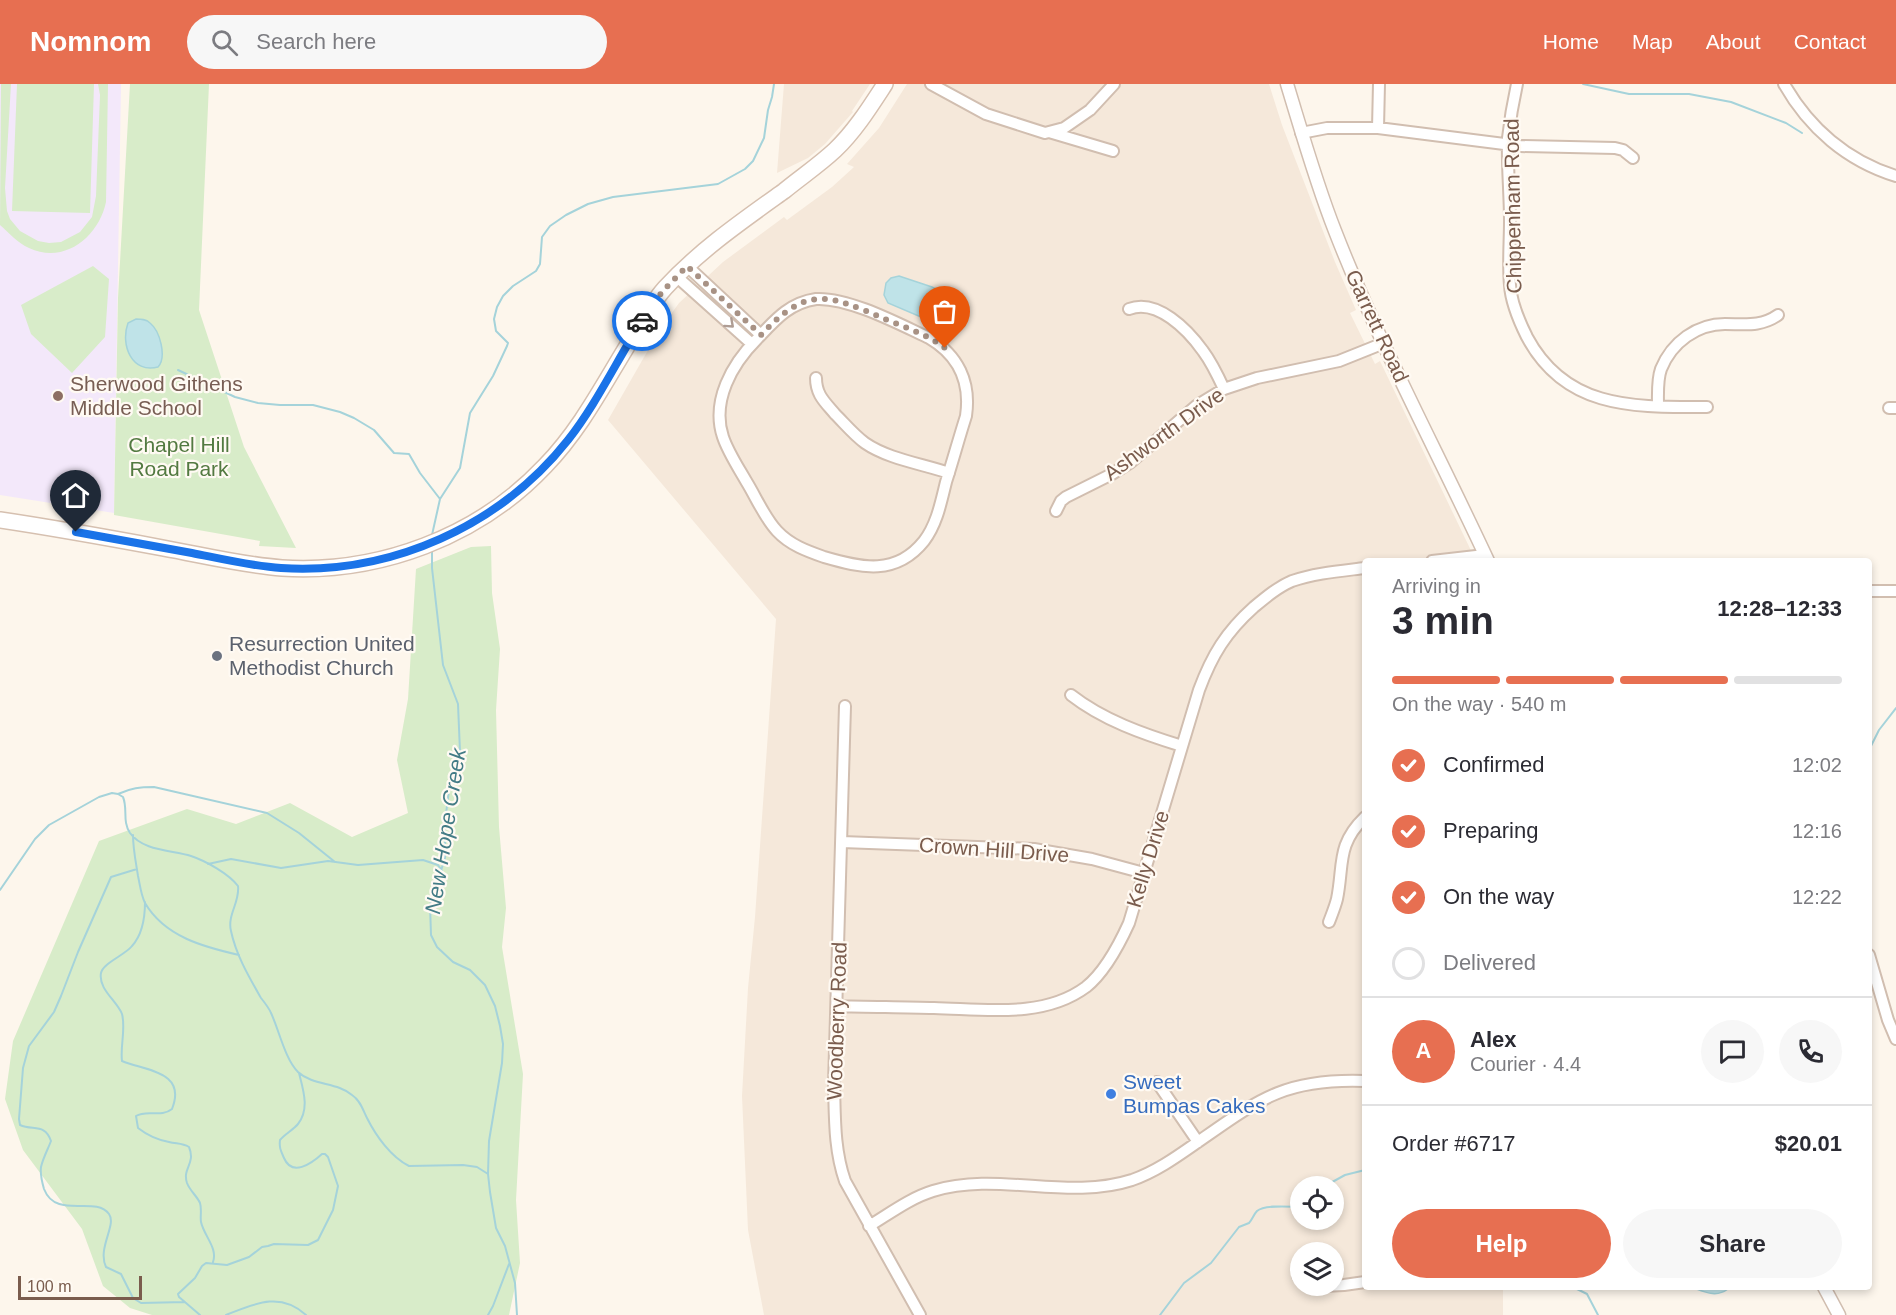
<!DOCTYPE html>
<meta charset="utf-8">
<style>
body{margin:0;font-family:Arial,sans-serif;background:#f7f7f7;color:#2b2b33;height:100vh;display:flex;flex-direction:column;font-size:22px;white-space:nowrap}
*{box-sizing:border-box;margin:0}
p{font-size:20px;color:#7c7c81}
.icon{flex:none;width:33px;height:33px;fill:none;stroke:currentColor;stroke-width:2;stroke-linecap:round;stroke-linejoin:round}
.map{position:relative;flex:1;overflow:hidden}
.panel{position:absolute;left:1362px;top:474px;width:510px;height:732px;display:flex;flex-direction:column;background:#fff;border-radius:6px;box-shadow:0 3px 9px #0003}
.panel>*{flex:none}
.buttons{position:absolute;left:1290px;top:1092px;display:grid;gap:12px}
.buttons a{display:grid;place-items:center;width:54px;height:54px;border-radius:50%;background:#fff;box-shadow:0 3px 9px #0003;font-size:30px}
.scale{position:absolute;left:18px;bottom:15px;width:124px;box-sizing:border-box;padding-left:6px;border:3px solid #7a5c4d;border-top:0;font-size:16px;line-height:21px;white-space:nowrap;color:#7a5c4d;-webkit-text-stroke:4px #fffaf3;paint-order:stroke}
.pin{position:absolute;display:grid;place-items:center;width:51px;height:51px;color:#fff;margin:-62px -26px;border-radius:50% 50% 50% 0;rotate:-45deg;box-shadow:0 0 6px #0007}
.pin .icon{rotate:45deg}
.courier{position:absolute;display:grid;place-items:center;width:60px;height:60px;margin:-30px;border:4px solid #1a73e8;border-radius:50%;background:#fff;color:#222;box-shadow:0 2px 8px #0007}
.headline em{font-style:normal;font-weight:700}
.headline div{display:flex;flex-direction:column-reverse}
.headline{display:flex;align-items:center;justify-content:space-between;height:102px;padding:0 30px}
h1{font-size:39px;font-weight:700;line-height:45px}
.bar{display:grid;grid-template-columns:repeat(4,1fr);gap:9px 6px;align-content:center;height:72px;padding:0 30px}
.bar i{height:8px;border-radius:4px;background:#e1e1e2}
.bar .active{background:#e76f51}
.bar p{grid-column:span 4}
.line{display:flex;align-items:center;gap:15px;padding:0 30px;border-top:2px solid #e1e1e2}
.line div{flex:1}
.round{display:grid;place-items:center;flex:none;width:63px;height:63px;border-radius:32px;background:#f7f7f7}
ol{padding:0 30px;list-style:none}
li{display:flex;align-items:center;gap:18px;height:66px}
li p{margin-inline-start:auto}
li .icon{padding:6px;border-radius:50%;background:#e76f51;color:#fff;stroke-width:4}
li:last-child{color:#7c7c81}
li i{width:33px;height:33px;border:3px solid #e1e1e2;border-radius:50%}
.cta{display:flex;gap:12px;margin-top:auto;padding:12px 30px}
.cta a{flex:1;height:69px;border-radius:36px;background:#e76f51;color:#fff;font-size:24px;font-weight:700;line-height:69px;text-align:center}
.cta a+a{background:#f7f7f7;color:#2b2b33}
header{display:flex;align-items:center;gap:36px;box-sizing:border-box;height:84px;padding:0 30px;background:#e76f51;color:#fff}
header strong{font-size:28px}
nav{display:flex;gap:33px;margin-inline-start:auto;font-size:21px}
.search{width:420px;height:54px;background:#f7f7f7;display:flex;align-items:center;gap:15px;box-sizing:border-box;padding:0 21px;border-radius:33px;color:#7c7c81;font-size:22px}
.map>svg:first-child{display:block}
.residential{fill:#f5e8da;fill-rule:evenodd}
.education{fill:#f3e8fa}
.green{fill:#d8ecc9}
.water{fill:#bfe3e8;stroke:#a5d3da;stroke-width:1.5}
.lines{fill:none;stroke-linecap:round;stroke-linejoin:round}
.stream{stroke:#a5d3da;stroke-width:2}
.minor-casing{stroke:#d1beb0;stroke-width:14}
.tertiary-casing{stroke:#d1beb0;stroke-width:15}
.secondary-casing{stroke:#d6c0b0;stroke-width:18}
.minor{stroke:#fff;stroke-width:10}
.tertiary{stroke:#fff;stroke-width:12}
.secondary{stroke:#fff;stroke-width:15}
.oneway{stroke:#af9d94}
.done{stroke:#a89285;stroke-width:6;stroke-dasharray:0 10.8}
.route{stroke:#1a73e8;stroke-width:8}
.education-dot{fill:#8d6e63;stroke:#fffaf3;stroke-width:2}
.worship-dot{fill:#6b7280;stroke:#fffaf3;stroke-width:2}
.shop-dot{fill:#3f7fe0;stroke:#fffaf3;stroke-width:2}
.labels{text-anchor:middle;stroke-width:4.5;stroke-linejoin:round;paint-order:stroke}
.street-label{font-size:21px;fill:#7a5c4d;stroke:#fffaf3}
.education-label{font-size:21px;fill:#785e54;stroke:#fffaf3;text-anchor:start}
.park-label{font-size:21px;fill:#537a41;stroke:#fffaf3}
.worship-label{font-size:21px;fill:#5b616d;stroke:#fffaf3;text-anchor:start}
.shop-label{font-size:21px;fill:#366cbe;stroke:#fffaf3;text-anchor:start}
.water-label{font-size:22px;font-style:italic;fill:#437c86;stroke:#fffaf3}
</style>
<header>
<strong>Nomnom</strong>
<div class="search"><svg class="icon" aria-label="search" viewBox="0 0 24 24"><circle cx="10" cy="10" r="6"/><path d="M15 15l6 6"/></svg>Search here</div>
<nav><a>Home</a><a>Map</a><a>About</a><a>Contact</a></nav>
</header>
<div class="map">
<svg width="1896" height="1231" viewBox="0 0 1896 1231">
<rect width="100%" height="100%" fill="#fdf6ec"/>
<path class="residential" d="M784 0H870L852 27 853 28 825 60 808 74 777 89Z
M907 0H1269L1282 41 1335 178 1356 226 1350 229 1375 280 1380 277 1476 477H1365V1203H1503V1231H764L748 1146 742 1012 748 904 755 833 776 535 608 336 659 247 679 219 723 178 784 133 787 136 832 103 854 83 847 80 879 44ZM1300 1102H1334V1136H1300ZM1300 1168H1334V1202H1300Z"/>
<path class="education" d="M0 0H121L114 429 0 411Z"/>
<path class="green" d="M1 0H11L5 104 7 127 10 135 20 147 38 157 49 159 61 158 80 148 92 133 96 112 100 11 98 0H108L106 118C99 152 65 181 29 164 18 159 9 149 0 141Z
M17 0H94L90 129 12 127Z
M130 0H209L199 226 244 363 296 464 259 462 260 457 114 431 118 214Z
M93 182 109 195 105 253 72 289 31 250 21 221Z
M491 462 492 509 500 565 496 626 499 743 506 824 502 863 523 990 516 1116 520 1179 509 1231H152L130 1224 103 1202 82 1145 23 1066 5 1015 13 957 99 757 187 725 236 740 290 719 352 753 408 729 397 676 408 615 416 485 471 463Z"/>
<path class="water" d="M899 192 932 203 954 214 956 222 951 233 943 238 928 236 888 219 884 211 886 199 891 194Z
M136 235C141 235 146 235 150 239 160 247 167 273 158 283 132 290 120 261 128 239Z
M1691 1203H1728V1205C1716 1214 1705 1208 1691 1203Z"/>
<g class="lines">
<path class="stream" d="M1583 0 1629 10H1689L1731 18 1786 39 1802 49
M178 286 235 313 258 319 280 321H313L340 328 354 334 374 346 394 369 409 370 420 389 440 415
M432 451 440 415 460 384 470 329 493 292 507 262 508 259 496 247 494 235 497 223 503 212 513 202 536 187 540 180 542 153 550 142 566 131 588 120 613 113 718 100 745 85 753 77 764 54 768 26 772 13 774 0
M432 465V484L443 581 458 620 460 668 450 698 445 738V774L430 821 431 851 437 863 453 878 470 886 485 901 495 922 500 942 503 960 502 979 489 1057 488 1090 490 1108 496 1144 505 1162 515 1199 517 1231
M1869 666 1879 646 1896 624
M118 710 123 713C128 725 122 737 130 749 143 767 171 766 191 772 206 777 229 790 238 802 240 818 227 831 231 847 236 871 249 893 261 914 265 919 269 924 271 929 279 946 285 975 298 988 313 1002 337 998 352 1011 360 1016 363 1026 367 1034 376 1052 391 1073 409 1082L463 1081 477 1083 488 1090
M133 751C133 765 136 779 138 792 140 801 141 811 145 819 165 853 204 863 239 871
M208 780 231 775 281 784 328 777 358 781 423 776 438 781 442 787
M137 785 111 793 78 868 61 912 54 928 29 962 23 984 19 1035 20 1041C33 1047 45 1039 51 1057 48 1065 43 1074 41 1083 40 1090 42 1098 44 1105 56 1136 95 1111 109 1130 117 1141 97 1164 106 1183L121 1190 133 1214 141 1219 185 1218
M0 806 35 755 49 741 99 713 112 709 118 710C131 704 140 703 154 703L267 729 299 749 335 778
M145 818C145 833 142 851 132 862 125 871 103 879 101 889 98 905 117 917 122 930 126 945 120 962 122 977 146 987 187 987 172 1025 161 1034 147 1025 136 1032L138 1044C147 1051 158 1056 169 1058 177 1060 182 1059 189 1063 196 1080 182 1084 187 1099 190 1107 197 1112 200 1119 202 1125 200 1133 201 1138 204 1152 218 1164 213 1178
M1325 1102 1345 1091 1365 1086
M1573 1203 1587 1210 1598 1231
M200 1231 179 1213 178 1210 195 1194 202 1182 206 1179 227 1181 249 1173 262 1163 268 1162 274 1160 308 1161 318 1156 333 1126 338 1102 328 1073 325 1070H322C311 1080 292 1093 284 1074 281 1067 279 1064 280 1056 285 1050 293 1046 298 1040 310 1025 303 1005 299 989
M226 1231C254 1220 280 1207 306 1231
M488 1231 493 1222 509 1180
M1160 1231 1184 1199 1211 1179 1239 1143 1249 1139C1252 1136 1254 1130 1257 1127 1265 1120 1291 1123 1300 1123"/>
<defs>
<path id="minor" d="M931 0 986 30 1045 49 1064 44 1090 26 1114 0
M1517 0C1513 18 1510 36 1508 54 1507 82 1510 109 1510 137 1510 158 1508 180 1510 201 1511 219 1519 237 1527 253 1566 326 1635 323 1707 323
M1784 0C1809 44 1847 77 1896 92
M1378 44 1379 0
M1049 48 1113 67
M1301 49 1327 44H1378L1520 62 1615 64 1623 66 1633 74
M687 182 761 251
M676 192 752 260
M816 215C848 213 899 240 929 254 958 271 971 298 966 332 959 354 953 376 946 398 941 418 937 440 924 457 896 492 862 484 824 473 807 467 790 461 777 447 764 433 756 413 746 397 738 383 728 368 723 353 711 317 732 280 757 255 775 236 789 219 816 215Z
M1129 225C1157 214 1188 246 1203 267 1212 279 1218 292 1224 305
M816 294C816 311 825 318 835 330 845 340 854 351 865 359 888 375 923 380 949 389
M1658 322C1658 310 1657 296 1661 285 1672 258 1697 240 1725 240 1745 240 1761 243 1778 231
M1889 324H1896
M1056 427 1061 417 1066 413 1112 390 1131 378 1196 322 1224 305 1257 294 1339 277 1384 259
M1432 477 1485 471
M1869 507H1896
M1071 611C1103 636 1143 650 1182 662
M845 622 834 1000C835 1034 834 1065 845 1097L920 1231
M842 758 1034 765 1092 775 1144 789
M1329 838C1332 830 1335 823 1337 815 1344 781 1336 761 1365 733
M1869 871 1888 936 1896 955
M837 922C869 923 902 923 934 924 983 925 1043 935 1086 903 1105 888 1119 861 1129 839L1199 606C1212 571 1226 548 1254 523 1266 513 1278 503 1292 497 1315 489 1341 487 1365 484
M1157 998 1198 1058
M869 1142C889 1130 910 1114 933 1107 998 1087 1067 1117 1132 1096 1155 1088 1175 1074 1195 1060 1258 1016 1284 994 1365 997
M1298 1192 1300 1193
M1323 1202 1344 1201 1365 1198"/>
<path id="tertiary" d="M1287 0C1302 49 1316 99 1335 147 1379 260 1437 367 1488 477
M1824 1203 1839 1231"/>
<path id="secondary" d="M0 436C54 444 109 454 163 464 202 471 242 481 282 484 379 490 478 453 545 382 579 347 601 305 626 264 638 244 649 222 665 204 700 166 742 137 784 107 801 93 819 81 835 66 855 47 870 23 885 0"/>
</defs>
<use href="#minor" class="minor-casing"/>
<use href="#tertiary" class="tertiary-casing"/>
<use href="#secondary" class="secondary-casing"/>
<use href="#minor" class="minor"/>
<use href="#tertiary" class="tertiary"/>
<use href="#secondary" class="secondary"/>
</g>
<defs><path id="oneway-chevron" d="M-2-3.5L2.5 0L-2 3.5" fill="none" stroke-width="1.6" stroke-linecap="round" stroke-linejoin="round" transform="scale(1.5)"/></defs>
<use class="oneway" href="#oneway-chevron" transform="translate(730 240) rotate(42)"/>
<g class="lines">
<path class="done" d="M642 237 662 208 687 182 761 251C808 200 829 211 887 236 907 244 928 251 945 264"/>
<path class="route" d="M76 448C115 455 153 462 192 469 222 475 251 482 281 484 391 491 500 442 568 356 597 319 617 276 642 237"/>
</g>
<circle class="education-dot" cx="58" cy="312" r="6"/>
<circle class="worship-dot" cx="217" cy="572" r="6"/>
<circle class="shop-dot" cx="1111" cy="1010" r="6"/>
<g class="labels">
<g class="street-label">
<text transform="translate(1513 122) rotate(-91)" y="7">Chippenham Road</text>
<text transform="translate(1377 242) rotate(65)" y="7">Garrett Road</text>
<text transform="translate(1164 350) rotate(-36)" y="7">Ashworth Drive</text>
<text transform="translate(994 766) rotate(4)" y="7">Crown Hill Drive</text>
<text transform="translate(1148 775) rotate(-73)" y="7">Kelly Drive</text>
<text transform="translate(837 937) rotate(-88)" y="7">Woodberry Road</text>
</g>
<g class="education-label">
<text x="70" y="307">Sherwood Githens<tspan x="70" dy="24">Middle School</tspan></text>
</g>
<g class="park-label">
<text x="179" y="368">Chapel Hill<tspan x="179" dy="24">Road Park</tspan></text>
</g>
<g class="worship-label">
<text x="229" y="567">Resurrection United<tspan x="229" dy="24">Methodist Church</tspan></text>
</g>
<g class="shop-label">
<text x="1123" y="1005">Sweet<tspan x="1123" dy="24">Bumpas Cakes</tspan></text>
</g>
<g class="water-label">
<text transform="translate(445 747) rotate(-81)" y="8">New Hope Creek</text>
</g>
</g>
</svg>
<div class="buttons">
<a><svg class="icon" aria-label="locate" viewBox="0 0 24 24"><circle cx="12" cy="12" r="6"/><path d="M12 2v4M12 18v4M2 12h4M18 12h4"/></svg></a>
<a><svg class="icon" aria-label="layers" viewBox="0 0 24 24"><path d="M12 4l9 5-9 5-9-5zM3 14l9 5 9-5"/></svg></a>
</div>
<div class="scale">100 m</div>
<div class="pin" style="left:945px;top:264px;background:#ea580c"><svg class="icon" aria-label="bag" viewBox="0 0 24 24"><path d="M5 8h14l-1 12H6zM9 8a3 3 0 0 1 6 0"/></svg></div>
<div class="pin" style="left:76px;top:448px;background:#1f2937"><svg class="icon" aria-label="home" viewBox="0 0 24 24"><path d="M3 11l9-7 9 7M6 9v11h12V9"/></svg></div>
<div class="courier" style="left:642px;top:237px"><svg class="icon" aria-label="car" viewBox="0 0 24 24"><path d="M5 17H2v-5l4-1 3-4h7l3 4 3 1v5h-3M9 17h6M6 11h13"/><circle cx="7" cy="17" r="2"/><circle cx="17" cy="17" r="2"/></svg></div>
<section class="panel">
<div class="headline"><div><h1>3 min</h1><p>Arriving in</p></div><em>12:28–12:33</em></div>
<div class="bar"><i class="active"></i><i class="active"></i><i class="active"></i><i></i><p>On the way · 540 m</p></div>
<ol>
<li><svg class="icon" aria-label="check" viewBox="0 0 24 24"><path d="M5 12l5 5 9-10"/></svg>Confirmed<p>12:02</p></li>
<li><svg class="icon" aria-label="check" viewBox="0 0 24 24"><path d="M5 12l5 5 9-10"/></svg>Preparing<p>12:16</p></li>
<li><svg class="icon" aria-label="check" viewBox="0 0 24 24"><path d="M5 12l5 5 9-10"/></svg>On the way<p>12:22</p></li>
<li><i></i>Delivered</li>
</ol>
<div class="line" style="height:108px"><b class="round" style="background:#e76f51;color:#fff">A</b><div><b>Alex</b><p>Courier · 4.4</p></div><a class="round"><svg class="icon" aria-label="chat" viewBox="0 0 24 24"><path d="M4 5h16v11H9l-5 4z"/></svg></a><a class="round"><svg class="icon" aria-label="phone" viewBox="0 0 24 24"><path d="M5 4h4l2 5-3 2q2 4 5 5l2-3 5 2v4C11 20 4 13 5 4z"/></svg></a></div>
<div class="line" style="height:78px"><div>Order #6717</div><b>$20.01</b></div>
<div class="cta"><a>Help</a><a>Share</a></div>
</section>
</div>
